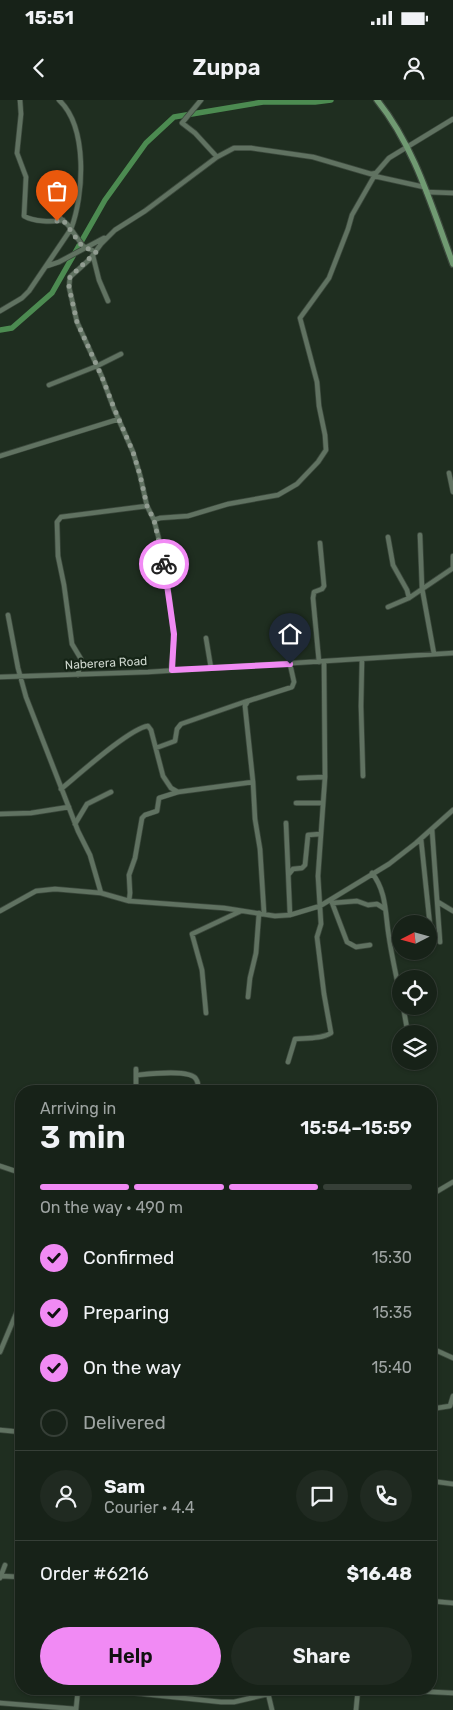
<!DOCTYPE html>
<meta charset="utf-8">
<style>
body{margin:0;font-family:Rubik,sans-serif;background:#202a21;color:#f1f3f6;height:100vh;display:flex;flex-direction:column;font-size:19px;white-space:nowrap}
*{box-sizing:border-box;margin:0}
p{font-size:16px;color:#9ea4a2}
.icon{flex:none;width:28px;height:28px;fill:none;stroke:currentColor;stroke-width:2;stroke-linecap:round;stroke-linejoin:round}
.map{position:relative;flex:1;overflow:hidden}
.sheet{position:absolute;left:15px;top:985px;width:422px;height:610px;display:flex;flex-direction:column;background:#172218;border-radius:20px;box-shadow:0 1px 4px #0004,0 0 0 1px #363f37}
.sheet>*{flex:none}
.needle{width:32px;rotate:264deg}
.tools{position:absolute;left:392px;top:815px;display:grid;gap:10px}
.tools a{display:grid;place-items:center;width:45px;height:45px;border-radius:50%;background:#172218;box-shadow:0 1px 4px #0004,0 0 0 1px #363f37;font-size:25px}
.pin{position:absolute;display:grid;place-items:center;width:42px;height:42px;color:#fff;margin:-51px -21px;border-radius:50% 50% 50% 0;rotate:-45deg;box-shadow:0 0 5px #0007}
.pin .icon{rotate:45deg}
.courier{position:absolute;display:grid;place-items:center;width:50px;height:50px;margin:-25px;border:4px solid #f18af4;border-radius:50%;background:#fff;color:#222;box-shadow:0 1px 6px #0007}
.summary em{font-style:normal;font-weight:600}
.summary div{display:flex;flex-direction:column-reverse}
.summary{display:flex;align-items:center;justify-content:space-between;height:85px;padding:0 25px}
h1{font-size:32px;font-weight:600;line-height:38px}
.bar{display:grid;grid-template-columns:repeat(4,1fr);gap:8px 5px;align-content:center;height:60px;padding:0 25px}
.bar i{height:6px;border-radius:4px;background:#363f37}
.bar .active{background:#f18af4}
.bar p{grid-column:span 4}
.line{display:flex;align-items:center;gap:12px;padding:0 25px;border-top:1px solid #363f37}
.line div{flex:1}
.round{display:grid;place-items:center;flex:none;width:52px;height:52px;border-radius:26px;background:#202a21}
ol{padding:0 25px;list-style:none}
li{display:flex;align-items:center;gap:15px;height:55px}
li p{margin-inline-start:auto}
li .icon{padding:5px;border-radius:50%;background:#f18af4;color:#111;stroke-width:4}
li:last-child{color:#9ea4a2}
li i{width:28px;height:28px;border:2px solid #363f37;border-radius:50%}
.action{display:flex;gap:10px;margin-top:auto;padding:10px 25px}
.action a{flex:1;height:58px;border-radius:30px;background:#f18af4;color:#111;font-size:20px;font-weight:600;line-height:58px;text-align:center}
.action a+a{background:#202a21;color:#f1f3f6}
.status{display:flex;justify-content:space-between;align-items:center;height:35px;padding:0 25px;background:#172218;direction:ltr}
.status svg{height:14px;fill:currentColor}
header{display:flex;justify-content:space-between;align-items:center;height:65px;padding:0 25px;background:#172218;font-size:22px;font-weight:600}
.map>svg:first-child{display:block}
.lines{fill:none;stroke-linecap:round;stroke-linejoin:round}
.river{stroke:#4c8b51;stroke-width:5.5}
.minor-casing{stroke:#3b483c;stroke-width:6}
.major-casing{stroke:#3b483c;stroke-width:8}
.minor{stroke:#607261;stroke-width:4.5}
.major{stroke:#709a72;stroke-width:5.5}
.done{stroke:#919c91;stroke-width:5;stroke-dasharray:0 9}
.route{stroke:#f18af4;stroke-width:6}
.labels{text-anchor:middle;stroke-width:4.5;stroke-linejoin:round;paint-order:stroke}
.street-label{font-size:12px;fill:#ced7ce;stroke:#152416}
</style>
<div class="status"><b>15:51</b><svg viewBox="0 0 49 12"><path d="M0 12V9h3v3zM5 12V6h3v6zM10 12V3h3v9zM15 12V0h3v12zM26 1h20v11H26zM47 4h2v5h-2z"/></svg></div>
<header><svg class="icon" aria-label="back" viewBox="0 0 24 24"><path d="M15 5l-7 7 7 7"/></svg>Zuppa<svg class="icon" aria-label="person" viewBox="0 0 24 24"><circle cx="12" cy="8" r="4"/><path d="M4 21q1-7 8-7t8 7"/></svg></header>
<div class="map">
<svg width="453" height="1610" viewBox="0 0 453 1610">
<rect width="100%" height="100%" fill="#1f2e20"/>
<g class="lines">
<path class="river" d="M0 230 12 228 52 193 105 100 146 43 174 17 263 2H315L331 0"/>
<defs>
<path id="minor" d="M20 0 21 14 17 53 26 77 24 116C34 122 52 122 63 120
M201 0 182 23 195 33 217 57
M374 76 424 87
M426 92 453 93
M50 109 68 125 83 146 96 152
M93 156 99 180 108 201
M47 166 59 162 104 138
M0 211 22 198 29 191 71 129C84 95 88 27 59 0
M49 285 97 266 121 254
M0 356 119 319
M449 373 453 392
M154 420 160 418 188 416 228 404 278 395 297 384 318 362 326 350 325 335 319 306 317 282 300 218 329 178 348 129 352 115 376 73
M420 435 422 488 434 554
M388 437 393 465 407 490 409 498
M453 468V456
M388 507 409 498 453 468
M8 515 18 568 26 597 78 731 90 755 101 793
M206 538 211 568
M362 559 361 606 363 676
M319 562 313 498 314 492 322 489 324 486 320 443
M171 570 174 540 170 503 162 451 154 420 147 406 140 375 133 352 114 309 102 277 77 222 69 187 70 177 90 159 101 144 115 130 145 111 217 57 234 48H251L313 57 371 74 376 73 389 58 453 19
M78 575 81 559 72 544 64 485 58 456 57 422 61 417 147 406
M0 577 148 572 453 553
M156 648 175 641 177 629 181 624 247 601
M299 678 325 677
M61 689C77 676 130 628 148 626L151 630 163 676 171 688 178 692
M296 703H323
M0 714 31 713 69 707
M286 723 290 815
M75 724 87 704 111 692
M432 729 440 842
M421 739 431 835
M372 773C387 792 385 814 389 837 392 858 397 879 401 899
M289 774 293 769 302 768 305 765 308 735 320 734
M331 800 347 842 356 847 370 845
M129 801 130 793 129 775 135 758 142 718 145 715 157 711 159 698 178 692 253 682
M438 802 453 811
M332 803 357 801 368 805 377 804 385 809
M0 811 36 791 55 789 101 793 129 801 224 808 275 816 290 815 320 806 389 764 416 743 453 710
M264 813 260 749 255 719 253 682 245 606 248 601 292 587 294 582 290 564
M248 897 250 878 256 853 259 813
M403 906 408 934
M206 913 202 870 192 834 241 811
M288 962 295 939C306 938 322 939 331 933L324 894 317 837 321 824 318 776 325 677 324 562
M136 969V991
M137 975C148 974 190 969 196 979 199 983 198 987 198 991
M0 1066 21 1073
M431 1095 453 1082
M431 1248 453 1258
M0 1252 21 1202
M431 1309 450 1306 453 1296
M0 1330 21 1332
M431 1381 453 1384
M1 1476 21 1477
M0 1478 5 1465
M431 1501 453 1503
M96 1589 221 1602H234L268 1594
M267 1589 272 1610
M376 1589 453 1593
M0 1603 76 1609
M76 1610 78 1589
M356 1610 358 1589"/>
<path id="major" d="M377 0C415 47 432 108 453 164"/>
</defs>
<use href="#minor" class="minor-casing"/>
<use href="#major" class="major-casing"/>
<use href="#minor" class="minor"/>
<use href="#major" class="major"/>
</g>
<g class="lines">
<path class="done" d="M57 121 63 120 82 146 96 152 70 177 69 187 77 222 102 277 114 308 133 352 140 375 147 406 154 420 164 464"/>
<path class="route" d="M164 464 174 534 172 570 290 564"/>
</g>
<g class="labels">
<g class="street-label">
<text transform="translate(106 563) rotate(-3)" y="4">Naberera Road</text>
</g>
</g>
</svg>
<div class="tools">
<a><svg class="needle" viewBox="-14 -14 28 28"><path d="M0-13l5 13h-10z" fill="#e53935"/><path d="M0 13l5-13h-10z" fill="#9ea4a2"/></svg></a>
<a><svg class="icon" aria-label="locate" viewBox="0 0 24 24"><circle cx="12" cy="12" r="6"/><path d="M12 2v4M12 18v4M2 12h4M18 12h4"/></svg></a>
<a><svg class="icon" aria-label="layers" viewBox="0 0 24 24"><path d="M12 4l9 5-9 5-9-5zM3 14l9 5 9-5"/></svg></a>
</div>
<div class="pin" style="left:57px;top:121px;background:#ea580c"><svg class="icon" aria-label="bag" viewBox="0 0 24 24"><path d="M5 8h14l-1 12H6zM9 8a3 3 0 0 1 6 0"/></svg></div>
<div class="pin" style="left:290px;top:564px;background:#1f2937"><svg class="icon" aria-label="home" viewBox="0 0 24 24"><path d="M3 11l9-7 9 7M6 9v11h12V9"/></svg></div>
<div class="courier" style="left:164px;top:464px"><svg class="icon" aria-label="bike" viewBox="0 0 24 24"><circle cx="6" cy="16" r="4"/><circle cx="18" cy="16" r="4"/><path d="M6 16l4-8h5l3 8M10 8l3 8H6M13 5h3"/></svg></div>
<section class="sheet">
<div class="summary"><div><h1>3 min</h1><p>Arriving in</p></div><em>15:54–15:59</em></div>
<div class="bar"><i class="active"></i><i class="active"></i><i class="active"></i><i></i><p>On the way · 490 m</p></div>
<ol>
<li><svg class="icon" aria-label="check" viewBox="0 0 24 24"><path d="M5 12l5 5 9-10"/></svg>Confirmed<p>15:30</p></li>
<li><svg class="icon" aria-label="check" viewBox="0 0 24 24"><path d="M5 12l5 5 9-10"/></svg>Preparing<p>15:35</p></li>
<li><svg class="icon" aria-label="check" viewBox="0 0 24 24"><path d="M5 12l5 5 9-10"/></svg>On the way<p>15:40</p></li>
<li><i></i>Delivered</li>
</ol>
<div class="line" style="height:90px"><a class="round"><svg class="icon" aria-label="person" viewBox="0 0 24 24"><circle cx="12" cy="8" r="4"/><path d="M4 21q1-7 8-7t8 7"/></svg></a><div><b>Sam</b><p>Courier · 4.4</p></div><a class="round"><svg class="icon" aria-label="chat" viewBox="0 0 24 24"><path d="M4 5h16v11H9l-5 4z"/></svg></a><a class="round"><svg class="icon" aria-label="phone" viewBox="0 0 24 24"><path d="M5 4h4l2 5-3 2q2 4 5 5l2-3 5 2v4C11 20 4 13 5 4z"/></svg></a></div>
<div class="line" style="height:65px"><div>Order #6216</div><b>$16.48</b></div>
<div class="action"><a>Help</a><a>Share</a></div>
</section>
</div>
